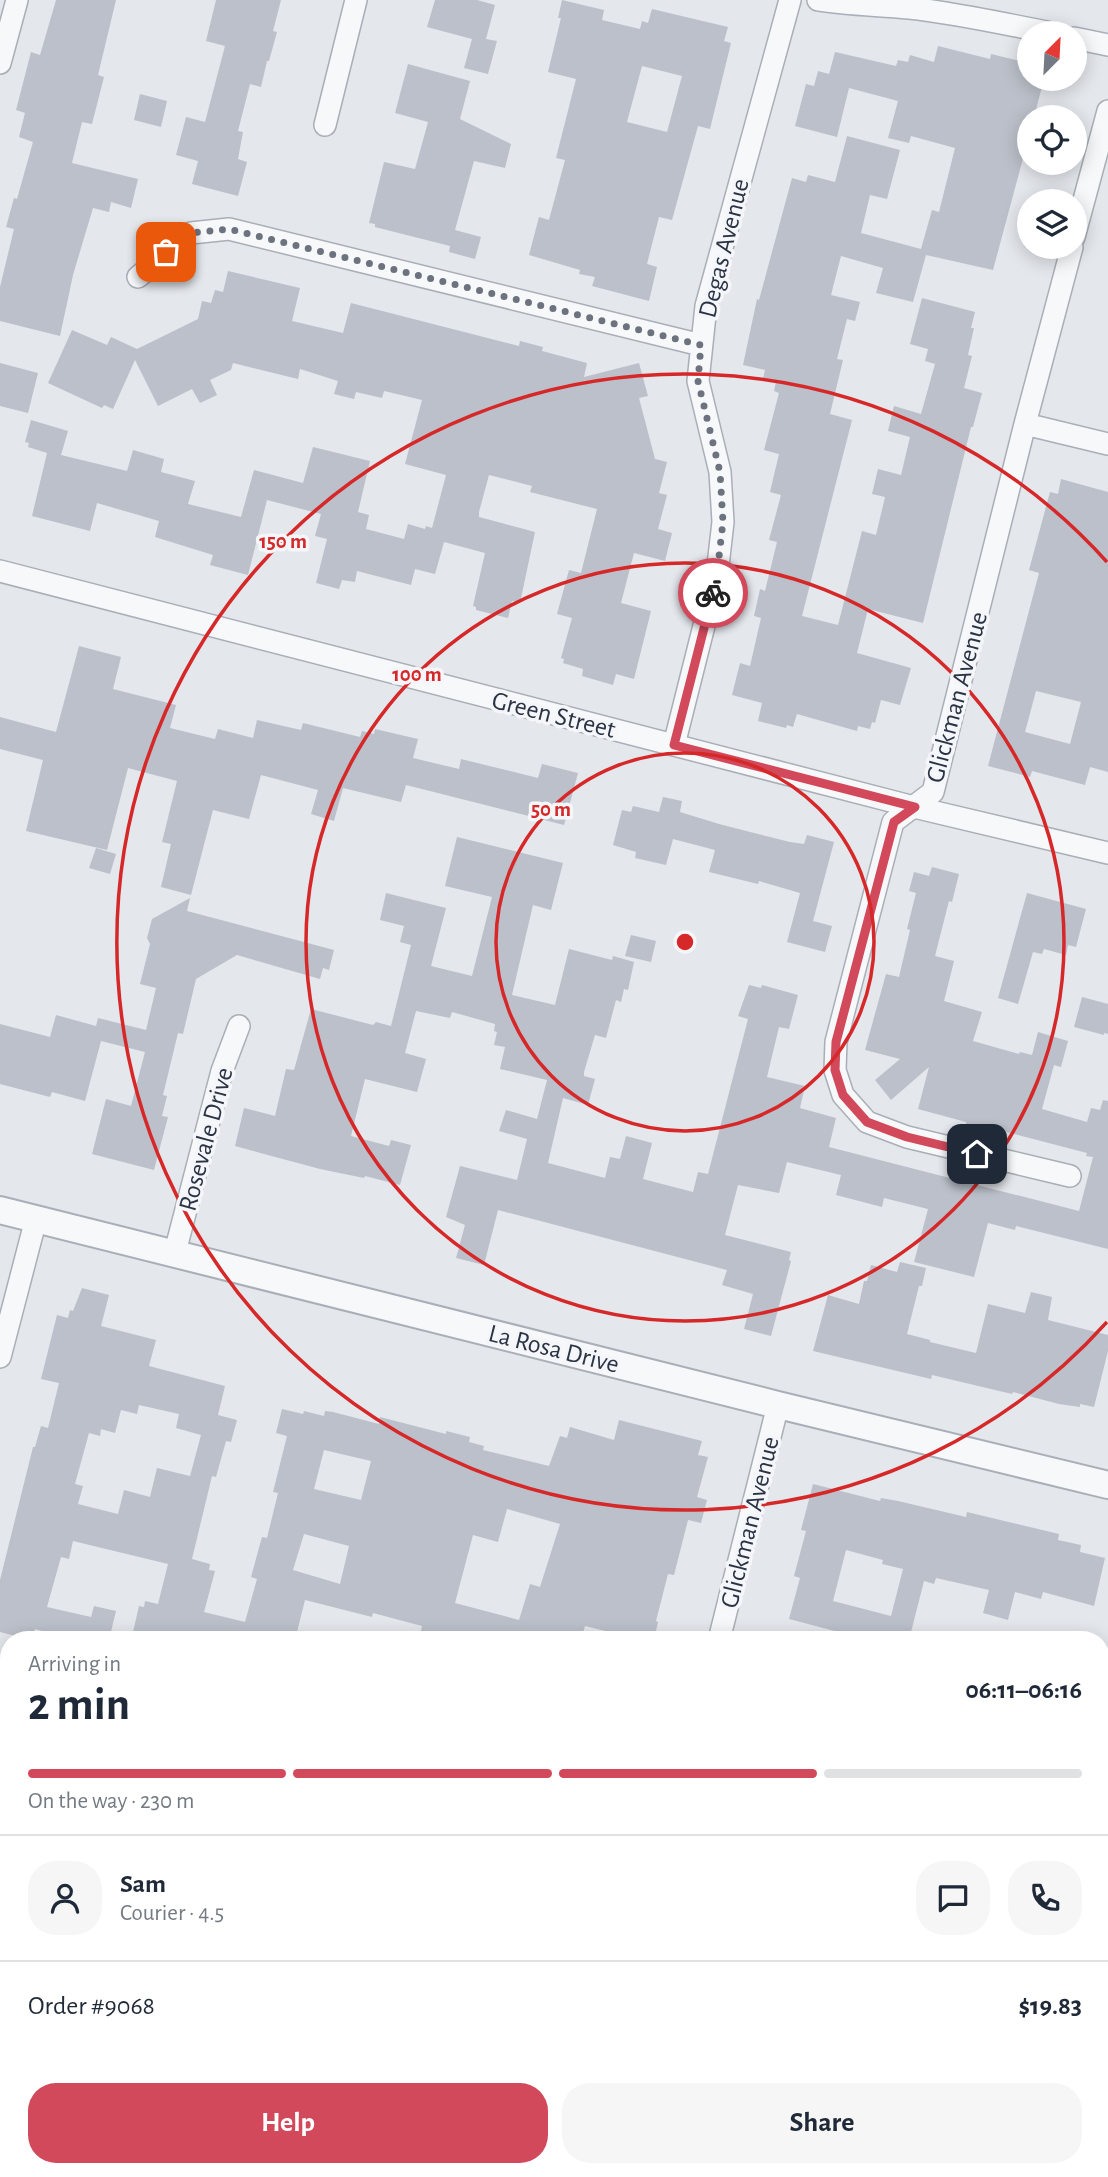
<!DOCTYPE html>
<meta charset="utf-8">
<style>
body{margin:0;font-family:"Alegreya Sans",sans-serif;background:#f6f6f7;color:#1f2937;height:100vh;display:flex;flex-direction:column;font-size:26px;white-space:nowrap}
*{box-sizing:border-box;margin:0}
p{font-size:23px;color:#747a83}
.icon{flex:none;width:38px;height:38px;fill:none;stroke:currentColor;stroke-width:2;stroke-linecap:round;stroke-linejoin:round}
.map{position:relative;flex:1;overflow:hidden}
.side{position:absolute;left:0px;top:1631px;width:1110px;height:546px;display:flex;flex-direction:column;background:#fff;border-radius:28px 28px 0 0;box-shadow:0 4px 18px #0003}
.side>*{flex:none}
.needle{width:46px;rotate:24deg}
.fabs{position:absolute;left:1017px;top:21px;display:grid;gap:14px}
.fabs a{display:grid;place-items:center;width:70px;height:70px;border-radius:50%;background:#fff;box-shadow:0 4px 18px #0003;font-size:35px}
.pin{position:absolute;display:grid;place-items:center;width:60px;height:60px;color:#fff;margin:-30px;border-radius:14px;box-shadow:0 4px 10px #0006}
.courier{position:absolute;display:grid;place-items:center;width:70px;height:70px;margin:-35px;border:5px solid #d1495b;border-radius:50%;background:#fff;color:#222;box-shadow:0 2px 9px #0007}
.summary em{font-style:normal;font-weight:700}
.summary div{display:flex;flex-direction:column-reverse}
.summary{display:flex;align-items:center;justify-content:space-between;height:119px;padding:0 28px}
h1{font-size:46px;font-weight:700;line-height:52px}
.bar{display:grid;grid-template-columns:repeat(4,1fr);gap:10px 7px;align-content:center;height:84px;padding:0 28px}
.bar i{height:9px;border-radius:5px;background:#e0e1e3}
.bar .selected{background:#d1495b}
.bar p{grid-column:span 4}
.line{display:flex;align-items:center;gap:18px;padding:0 28px;border-top:2px solid #e0e1e3}
.line div{flex:1}
.round{display:grid;place-items:center;flex:none;width:74px;height:74px;border-radius:28px;background:#f6f6f7}
.button{display:flex;gap:14px;margin-top:auto;padding:14px 28px}
.button a{flex:1;height:80px;border-radius:28px;background:#d1495b;color:#fff;font-size:28px;font-weight:700;line-height:80px;text-align:center}
.button a+a{background:#f6f6f7;color:#1f2937}
.map>svg:first-child{display:block}
.building{fill:#bbc0ca;fill-rule:evenodd}
.lines{fill:none;stroke-linecap:round;stroke-linejoin:round}
.minor-casing{stroke:#a9aeb7;stroke-width:24}
.tertiary-casing{stroke:#a9aeb7;stroke-width:30}
.minor{stroke:#f7f8fa;stroke-width:21}
.tertiary{stroke:#f7f8fa;stroke-width:26}
.done{stroke:#6c737f;stroke-width:7;stroke-dasharray:0 12.6}
.route{stroke:#d1495b;stroke-width:9}
.ring{fill:none;stroke:#d62828;stroke-width:3.5}
.labels{text-anchor:middle;stroke-width:7;stroke-linejoin:round;paint-order:stroke}
.street-label{font-size:26px;fill:#2b3445;stroke:#f4f6f9}
.centre{fill:#d62828;stroke:#f4f6f9;stroke-width:3.5}
.ring-label{font-size:21px;text-anchor:middle;font-weight:bold;fill:#d62828;stroke:#f4f6f9;stroke-width:7;stroke-linejoin:round;paint-order:stroke}
</style>
<div class="map">
<svg width="1108" height="2177" viewBox="0 0 1108 2177">
<rect width="100%" height="100%" fill="#e4e7ec"/>
<path class="building" d="M56 0H116L98 75 104 77 92 124 82 122 72 163 138 179 131 208 111 202 109 212 93 208 73 275 60 336 0 321V287L14 229 6 227 14 198 17 199 33 142 19 137 25 113 16 110 31 52 40 55Z
M216 0H281L273 31 277 32 269 61H267L261 87 250 84 238 131 243 132 238 159 247 162 238 196 192 184 198 161 176 155 186 117 205 122 225 46 206 41Z
M435 0H477L495 5 486 39 497 41 488 74 464 68 472 39 427 27Z
M562 0 604 10 602 20 640 29 642 21 648 23 652 9 728 27 724 41 731 43 710 129 698 126 672 220 659 217 647 264 657 267 649 301 592 286 595 277 579 274 580 270 529 255 539 217 549 220 565 160 556 158 576 79 548 72 561 18H558ZM642 66 682 76 667 132 627 122Z
M938 46 990 59 991 54 1029 63V79H1044L1034 117H1029V136L993 270 926 255 913 302 876 293 883 268 841 256 831 295 860 302 855 321 847 319 837 359 843 360 830 414 852 420 802 616 838 625 862 531 876 535 885 497 872 494 878 469 901 475 910 437 888 431 894 406 921 414 935 364 925 361 928 349 910 344 922 298 975 312 971 328H974L968 355 972 356 964 388 982 393 973 427H971L923 623 868 609 857 653 911 668 900 705 881 700 875 723 872 722 870 729 858 726 857 731 797 714 793 727 787 725 786 728 758 721 762 703 732 695 740 663 750 666 761 618 754 616 760 589 765 591 777 542 769 540 781 495 770 492 779 454 764 450 779 393 774 391 776 382 763 379 765 370 743 365 757 299 759 300 792 178 806 182 808 175 835 182 847 136 900 150 887 199 870 195 861 233 921 249 932 210 939 212 955 148 911 136 909 143 888 138 898 101 849 88 837 137 795 126 806 84 814 86 818 71 829 74 835 52 896 66 898 60 908 62 910 55 934 62Z
M408 64 470 81 460 119 511 144 505 168 474 161 455 230 481 237 475 259 449 252 450 246 375 227V224L369 223 384 162 415 169 428 122 395 113Z
M140 94 167 101 161 127 134 120Z
M228 271 300 288 292 321 343 333 351 303 519 346 520 341 543 347 542 351 587 363 584 377 639 363 648 396 639 398 655 459 667 462 659 493 667 495 658 529 672 533 665 561 634 553 621 603 651 611 634 679 616 674 613 685 582 676 583 669 563 663 564 659 561 658 572 618 557 614 569 570 581 573 597 509 530 492 532 486 489 475 479 512V517L535 532 520 603 512 601 508 618 476 610V607L473 606 485 553 444 542 435 574 415 569 411 585 357 571 355 582 342 580 339 589 316 583 327 539 315 536 321 514 267 500 248 575 210 565 213 555 155 537 159 521 97 503 90 531 32 516 47 453 28 447 29 443 25 442 31 420 68 431 61 455 127 471 133 450 164 459 161 472 195 481 188 504 241 517 254 470 303 483 313 447 370 461 358 512 369 515 366 529 404 539 408 524 425 529 426 526 432 528 446 475 405 464 422 400 384 391 382 398 356 392 354 399 334 394 338 381 300 369 298 379 233 363 231 370 210 380 217 395 200 403 192 389 158 406 135 360 113 409 104 405 102 408 48 383 72 330 107 345 111 337 137 349 198 319 202 301 211 303 215 290 223 292Z
M0 363 38 373 28 413 0 406Z
M1061 479 1108 492V772L1090 767 1085 785 1032 771 1030 777 988 766 1039 573 1029 570 1050 492 1058 494ZM1036 691 1081 702 1070 744 1025 732Z
M79 646 121 657 113 689 176 705 170 728 215 739 218 729 253 738 257 720 301 730 303 723 360 737 362 731 374 734 375 729 418 739 413 758 459 769 461 759 538 778 542 764 578 773 564 825 406 785 401 802 343 788 334 821 311 814 318 790 261 775 249 819 213 810 191 895 161 887 171 844 162 842 177 781 128 768 107 850 26 831 43 760 0 749V717L56 732Z
M663 797 682 801 680 812 719 824 790 842 804 844 807 835 834 842 813 921 832 926 825 952 787 942 800 893 759 881 758 884 709 872 715 850 673 839 666 865 635 858 636 852 613 845 622 810 631 812 633 806 659 812Z
M457 837 563 863 551 910 533 905 512 995 555 1005 569 949 612 960 613 956 634 962 628 990 624 989 621 1002 616 1000 606 1038 595 1035 584 1072V1076L595 1079 588 1105 563 1098 548 1163 605 1178 610 1157 620 1159 626 1136 652 1143 643 1179 693 1192 698 1172 708 1174 748 1019 738 1016 749 985 761 988 762 985 798 995 789 1029 779 1027 767 1077 805 1086 800 1108 836 1118 829 1147 1079 1211 1093 1157 1086 1156 1087 1153 991 1128 990 1131 966 1124V1122L918 1109 929 1067 891 1100 875 1080 900 1059 865 1050 886 974 899 977 910 930 907 929 916 893 909 891 914 872 929 876 932 867 959 874 952 902 949 901 935 956 954 961 944 1001 982 1012 973 1041 1019 1054 1020 1052 1032 1055 1038 1032 1068 1041 1061 1067 1054 1065 1042 1109 1087 1122 1091 1108 1100 1110 1103 1100 1108 1101V1249L1016 1226 1015 1230 988 1223 974 1277 914 1262 928 1209 884 1198 882 1207 836 1195 841 1175 787 1162 779 1193 738 1185 725 1235 791 1252 789 1260 791 1261 771 1336 744 1329 753 1294 722 1285 727 1270 498 1210 484 1265 456 1258 465 1225 446 1217 460 1166 517 1180 527 1139 499 1131 506 1110 537 1119 547 1080 500 1069 505 1047 494 1045 497 1032 494 1031 495 1024 452 1012 450 1018 416 1011 405 1053 426 1059 417 1092 365 1079 351 1136 389 1146 391 1140 411 1145 400 1185 365 1176 364 1178 320 1169 235 1146 244 1108 275 1116 286 1069 294 1070 311 1009 373 1025 376 1022 391 1026 411 945 400 942 404 926 380 920 386 893 446 908 431 966 472 976 492 897 445 886Z
M96 848 116 854 110 874 89 868Z
M1027 893 1086 909 1076 947 1068 945 1066 955 1044 949 1042 954 1033 952 1018 1004 998 998Z
M190 898 187 911 334 950 329 970 323 968 320 979 237 955 196 979 183 1034 178 1033 163 1095 167 1096 162 1116 168 1117 154 1170 92 1154 106 1099 131 1106 145 1052 101 1041 85 1101 52 1092 50 1097 0 1084V1024L50 1037 56 1015 96 1026 98 1018 146 1030 156 988 140 984 150 944 147 938 152 919Z
M631 935 656 941 651 962 625 956Z
M1082 997 1108 1004V1034L1104 1033V1035L1074 1027Z
M900 1262 926 1268 922 1286H919L907 1334 930 1340V1342L976 1353 988 1304 1025 1313 1031 1292 1052 1297 1048 1320 1108 1335V1351L1094 1407 1080 1404V1407L1059 1404 1013 1392 1012 1394 932 1375 931 1379 813 1351 828 1295 859 1304 864 1281H867L871 1265 897 1272Z
M82 1288 109 1295 101 1326 156 1340 149 1366 225 1386 218 1415 237 1420 231 1442 226 1441 216 1477 212 1476 192 1559 210 1564 209 1570 215 1571 204 1612 245 1622 257 1579 251 1577 262 1537 267 1538 278 1493 273 1492 287 1436 276 1433 282 1409 303 1414 304 1411 324 1416 325 1411 333 1412 379 1424 380 1417 446 1434V1431L470 1437 469 1442 484 1446 483 1450 549 1466 560 1436 567 1438 570 1427 614 1440 619 1420 702 1441 698 1455 708 1457 697 1497 707 1500 701 1523 688 1520 674 1575 668 1574 656 1621 658 1622 654 1640H621L622 1635 585 1626 581 1640H419L422 1626 373 1613 372 1617 305 1600 295 1640H204L180 1634 179 1640H164L133 1632 139 1606 144 1607 145 1601 158 1604 168 1564 73 1541 69 1559 61 1557 47 1607 91 1617 94 1606 116 1611 109 1640H74L35 1629 31 1640 0 1632V1580L33 1447H35L41 1426 48 1428 59 1383 41 1379 57 1315 68 1318 70 1310 73 1311ZM139 1405 179 1414 176 1428 201 1435 190 1476 157 1468 150 1497 124 1490 118 1514 78 1504 83 1486 75 1484 89 1433 100 1436 101 1429 115 1433 121 1410 137 1414ZM324 1450 371 1461 361 1500 314 1489ZM507 1509 560 1524 540 1587 530 1584 519 1620 455 1603 473 1535 498 1542ZM304 1534 349 1546 340 1584 293 1570Z
M813 1484 880 1501 881 1498 898 1501 966 1517 967 1512 1059 1534 1058 1540 1081 1545 1080 1552 1105 1558 1094 1606 1043 1592 1041 1599 1015 1592 1008 1620 983 1613 989 1590 936 1578 934 1584 924 1581 909 1640H849L850 1635 789 1619 800 1578 794 1576 806 1531 801 1530ZM846 1550 883 1560 882 1564 903 1569 891 1616 833 1601Z"/>
<g class="lines">
<defs>
<path id="minor" d="M818 0C848 5 878 5 909 8 957 13 1004 24 1052 33
M1074 38 1108 45
M0 63 17 0
M325 125 356 0
M1074 237 1108 111
M138 277 191 233 229 229 701 345
M1025 424 1108 444
M0 571 914 807 1108 853
M674 745 717 574 723 522 720 472 698 381 706 306 790 0
M1070 1176 907 1137 867 1122 843 1095 835 1070 836 1042 893 822 933 792 1025 424 1072 247
M175 1252 222 1071 239 1026
M0 1357 36 1219
M719 1640 778 1405
M0 2038 9 2040
M82 2177 84 2168
M559 2177 561 2168"/>
<path id="tertiary" d="M0 1210 778 1405 1108 1485"/>
</defs>
<use href="#minor" class="minor-casing"/>
<use href="#tertiary" class="tertiary-casing"/>
<use href="#minor" class="minor"/>
<use href="#tertiary" class="tertiary"/>
</g>
<g class="lines">
<path class="done" d="M166 252 191 233 229 229 701 345 698 381 720 472 723 522 717 574 713 593"/>
<path class="route" d="M713 593 674 745 915 807 894 822 836 1042 835 1070 843 1095 867 1122 907 1137 977 1154"/>
</g>
<g class="ring">
<circle cx="685" cy="942" r="189"/>
<circle cx="685" cy="942" r="379"/>
<path d="M1107 1322A568 568 0 1 1 1107 562"/>
</g>
<g class="labels">
<g class="street-label">
<text transform="translate(723 248) rotate(-76)" y="9">Degas Avenue</text>
<text transform="translate(956 697) rotate(-75)" y="9">Glickman Avenue</text>
<text transform="translate(554 714) rotate(14)" y="9">Green Street</text>
<text transform="translate(205 1139) rotate(-75)" y="9">Rosevale Drive</text>
<text transform="translate(554 1348) rotate(14)" y="9">La Rosa Drive</text>
<text transform="translate(749 1522) rotate(-76)" y="9">Glickman Avenue</text>
</g>
</g>
<circle cx="685" cy="942" r="10" class="centre"/>
<g class="ring-label">
<text x="283" y="548">150 m</text>
<text x="417" y="681">100 m</text>
<text x="551" y="816">50 m</text>
</g>
</svg>
<div class="fabs">
<a><svg class="needle" viewBox="-14 -14 28 28"><path d="M0-13l5 13h-10z" fill="#e53935"/><path d="M0 13l5-13h-10z" fill="#747a83"/></svg></a>
<a><svg class="icon" aria-label="locate" viewBox="0 0 24 24"><circle cx="12" cy="12" r="6"/><path d="M12 2v4M12 18v4M2 12h4M18 12h4"/></svg></a>
<a><svg class="icon" aria-label="layers" viewBox="0 0 24 24"><path d="M12 4l9 5-9 5-9-5zM3 14l9 5 9-5"/></svg></a>
</div>
<div class="pin" style="left:166px;top:252px;background:#ea580c"><svg class="icon" aria-label="bag" viewBox="0 0 24 24"><path d="M5 8h14l-1 12H6zM9 8a3 3 0 0 1 6 0"/></svg></div>
<div class="pin" style="left:977px;top:1154px;background:#1f2937"><svg class="icon" aria-label="home" viewBox="0 0 24 24"><path d="M3 11l9-7 9 7M6 9v11h12V9"/></svg></div>
<div class="courier" style="left:713px;top:593px"><svg class="icon" aria-label="bike" viewBox="0 0 24 24"><circle cx="6" cy="16" r="4"/><circle cx="18" cy="16" r="4"/><path d="M6 16l4-8h5l3 8M10 8l3 8H6M13 5h3"/></svg></div>
<section class="side">
<div class="summary"><div><h1>2 min</h1><p>Arriving in</p></div><em>06:11–06:16</em></div>
<div class="bar"><i class="selected"></i><i class="selected"></i><i class="selected"></i><i></i><p>On the way · 230 m</p></div>
<div class="line" style="height:126px"><a class="round"><svg class="icon" aria-label="person" viewBox="0 0 24 24"><circle cx="12" cy="8" r="4"/><path d="M4 21q1-7 8-7t8 7"/></svg></a><div><b>Sam</b><p>Courier · 4.5</p></div><a class="round"><svg class="icon" aria-label="chat" viewBox="0 0 24 24"><path d="M4 5h16v11H9l-5 4z"/></svg></a><a class="round"><svg class="icon" aria-label="phone" viewBox="0 0 24 24"><path d="M5 4h4l2 5-3 2q2 4 5 5l2-3 5 2v4C11 20 4 13 5 4z"/></svg></a></div>
<div class="line" style="height:91px"><div>Order #9068</div><b>$19.83</b></div>
<div class="button"><a>Help</a><a>Share</a></div>
</section>
</div>
